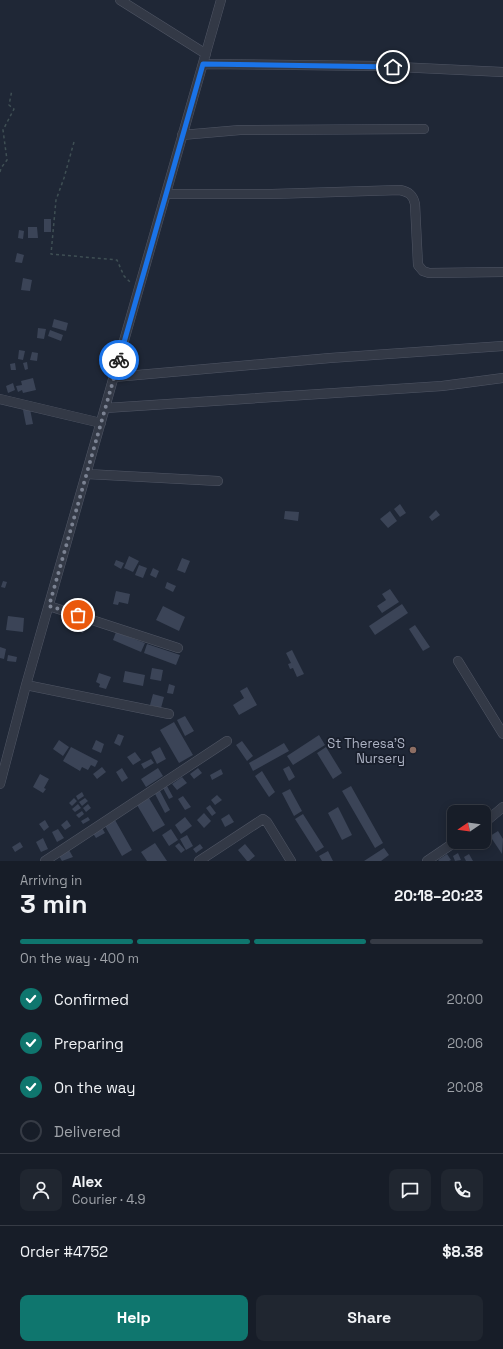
<!DOCTYPE html>
<meta charset="utf-8">
<style>
body{margin:0;font-family:"Space Grotesk",sans-serif;background:#202630;color:#f1f3f6;height:100vh;display:flex;flex-direction:column;font-size:15px;white-space:nowrap}
*{box-sizing:border-box;margin:0}
p{font-size:13px;color:#9ea2a8}
.icon{flex:none;width:22px;height:22px;fill:none;stroke:currentColor;stroke-width:2;stroke-linecap:round;stroke-linejoin:round}
.map{position:relative;height:861px;overflow:hidden}
.sheet{display:flex;flex-direction:column;background:#171d28;flex:1}
.sheet>*{flex:none}
.needle{width:26px;rotate:257deg}
.fabs{position:absolute;left:447px;top:805px;display:grid;gap:8px}
.fabs a{display:grid;place-items:center;width:44px;height:44px;border-radius:8px;background:#171d28;box-shadow:0 2px 10px #0003,0 0 0 1px #363b45;font-size:20px}
.pin{position:absolute;display:grid;place-items:center;width:34px;height:34px;color:#fff;margin:-17px;border:2px solid #fff;border-radius:50%;box-shadow:0 1px 4px #0007}
.courier{position:absolute;display:grid;place-items:center;width:40px;height:40px;margin:-20px;border:3px solid #1a73e8;border-radius:50%;background:#fff;color:#222;box-shadow:0 1px 5px #0007}
.summary em{font-style:normal;font-weight:800}
.summary div{display:flex;flex-direction:column-reverse}
.summary{display:flex;align-items:center;justify-content:space-between;height:68px;padding:0 20px}
h1{font-size:26px;font-weight:800;line-height:30px}
.bar{display:grid;grid-template-columns:repeat(4,1fr);gap:6px 4px;align-content:center;height:48px;padding:0 20px}
.bar i{height:5px;border-radius:3px;background:#363b45}
.bar .active{background:#0f766e}
.bar p{grid-column:span 4}
.line{display:flex;align-items:center;gap:10px;padding:0 20px;border-top:1px solid #363b45}
.line div{flex:1}
.round{display:grid;place-items:center;flex:none;width:42px;height:42px;border-radius:8px;background:#202630}
ol{padding:0 20px;list-style:none}
li{display:flex;align-items:center;gap:12px;height:44px}
li p{margin-inline-start:auto}
li .icon{padding:4px;border-radius:50%;background:#0f766e;color:#fff;stroke-width:4}
li:last-child{color:#9ea2a8}
li i{width:22px;height:22px;border:2px solid #363b45;border-radius:50%}
.primary-button{display:flex;gap:8px;margin-top:auto;padding:8px 20px}
.primary-button a{flex:1;height:46px;border-radius:8px;background:#0f766e;color:#fff;font-size:16px;font-weight:800;line-height:46px;text-align:center}
.primary-button a+a{background:#202630;color:#f1f3f6}
.map>svg:first-child{display:block}
.building{fill:#3b4457}
.lines{fill:none;stroke-linecap:round;stroke-linejoin:round}
.street-casing{stroke:#505665;stroke-width:10}
.path{stroke:#3f4f54;stroke-width:1.5;stroke-dasharray:3 3;stroke-linecap:butt}
.street{stroke:#333946;stroke-width:9}
.done{stroke:#7b8292;stroke-width:4;stroke-dasharray:0 7.2}
.route{stroke:#1a73e8;stroke-width:5}
.education-dot{fill:#8d6e63;stroke:#181e2b;stroke-width:1.5}
.labels{text-anchor:middle;stroke-width:3.5;stroke-linejoin:round;paint-order:stroke}
.poi-label{font-size:13px;fill:#adb3c4;stroke:#181e2b;text-anchor:end}
</style>
<div class="map">
<svg width="503" height="861" viewBox="0 0 503 861">
<rect width="100%" height="100%" fill="#1f2736"/>
<path class="building" d="M44 219H51V232H44Z
M28 227H37L38 238H28Z
M19 230 24 231 23 239 18 238Z
M17 253 24 255 22 263 15 262Z
M23 278 32 280 30 291 21 290Z
M54 319 68 323 66 331 52 327Z
M38 328 46 329 44 339 37 338Z
M50 330 63 335 61 341 48 336Z
M19 350 25 351 23 360 18 359Z
M32 352 38 353 37 361 30 360Z
M27 362 28 369 25 370 23 363Z
M15 363 16 370H11L10 364Z
M33 378 36 390 23 393 22 390 18 392 16 386 22 385 21 381Z
M13 383 15 390 8 393 6 386Z
M30 409 33 424 26 425 23 410Z
M400 504 406 513 400 517 394 509Z
M436 510 440 515 432 521 429 517Z
M285 511 299 512 298 521 284 519Z
M390 511 397 521 388 528 380 519Z
M129 556 139 561 133 572 124 568Z
M182 558 190 561 185 573 177 570Z
M116 560 124 563 121 569 114 565Z
M139 565 147 568 143 578 135 575Z
M153 568 159 571 156 578 150 575Z
M3 581 7 582 5 588 1 587Z
M167 582 176 586 173 592 165 588Z
M390 589 399 602 382 613 377 606 386 600 382 594Z
M116 591 130 594 128 604 119 602 118 605 113 604Z
M402 604 408 613 375 635 369 626Z
M163 606 185 617 179 631 156 620Z
M8 616 24 618 23 632 6 630Z
M79 617 89 622 83 633 73 628Z
M415 625 430 647 423 651 409 629Z
M116 632 145 643 141 652 113 640Z
M147 644 180 655 176 665 144 653Z
M0 647 6 649 4 659 0 658Z
M292 650 304 674 297 677 293 668 290 669 288 664 291 663 286 653Z
M8 655 17 657 16 662 7 661Z
M152 668 163 670 161 681 150 679Z
M125 671 145 675 143 686 123 682Z
M99 673 111 677 106 689 99 687 100 684 96 682Z
M169 684 175 686 173 694 167 693Z
M247 687 257 705 239 715 233 705 244 698 240 691Z
M153 694 164 697 161 708 150 705Z
M185 716 194 731 185 736 177 720Z
M174 722 193 755 179 763 160 730Z
M118 734 124 736 120 746 114 743Z
M319 735 325 745 293 765 287 756Z
M59 740 69 747 63 756 53 749Z
M96 740 104 744 101 753 92 749Z
M242 741 253 756 247 761 236 745Z
M284 743 289 751 253 771 249 763Z
M71 747 98 761 95 767 91 765 88 770 82 767 80 771 63 761Z
M160 747 166 759 157 764 151 752Z
M326 747 342 773 333 779 317 753Z
M135 752 141 760 133 765 127 757Z
M151 759 154 763 144 769 141 764Z
M289 766 295 777 289 781 283 769Z
M102 767 106 772 97 779 93 774Z
M122 768 128 778 122 782 116 772Z
M158 768 163 776 146 787 141 779Z
M198 768 202 773 194 779 190 774Z
M221 769 223 774 212 780 210 775Z
M262 771 275 792 269 797 255 776Z
M40 774 49 779 44 788 46 789 43 793 33 787Z
M182 777 187 783 177 790 172 784Z
M167 786 173 797 169 799 163 788Z
M351 786 383 843 375 848 342 791Z
M159 789 170 810 165 813 154 792Z
M290 789 302 811 294 816 282 793Z
M82 792 84 796 78 800 76 796Z
M217 795 222 800 215 805 211 800Z
M183 796 191 807 185 810 178 799Z
M74 798 77 801 72 806 69 803Z
M85 798 88 801 82 806 79 802Z
M149 798 165 825 153 832 137 805Z
M78 804 81 808 75 812 72 809Z
M88 804 91 808 86 812 83 808Z
M210 805 216 813 212 816 206 808Z
M338 807 352 835 342 840 328 813Z
M82 811 84 814 79 818 76 815Z
M204 813 211 821 204 828 197 820Z
M229 814 234 822 225 827 221 819Z
M303 814 324 847 316 852 295 819Z
M88 817 90 820 83 824 81 821Z
M185 817 192 826 181 834 175 825Z
M45 820 49 827 44 831 39 824Z
M67 820 71 826 65 830 61 825Z
M115 820 132 850 122 856 105 826Z
M101 826 105 833 96 838 92 832Z
M58 829 64 838 57 842 52 832Z
M171 829 178 840 169 846 162 835Z
M498 831 503 839 502 854 490 836Z
M187 835 193 846 186 850 180 839Z
M43 838 48 849 41 852 36 842Z
M20 842 23 847 15 852 12 847Z
M458 842H462L465 847 459 850 455 844Z
M471 842H479L481 845 475 848Z
M155 843 167 861H147L141 852Z
M179 843 185 850 181 853 175 846Z
M200 844 203 848 196 853 193 849Z
M245 844 255 856 249 861H247L238 850Z
M384 848 389 855 381 861H364Z
M69 850 73 857 62 861 59 856Z
M328 851 333 861H322L319 856Z
M458 853 461 860 455 861 453 856Z
M447 854 451 860 449 861H439L438 860Z
M469 854 473 861H466L464 857Z"/>
<g class="lines">
<defs>
<path id="street" d="M120 0 206 54
M203 64 377 66 503 72
M182 135 240 130 424 129
M167 194H272L400 190C409 192 413 195 415 204L418 265 423 271 429 273 503 272
M115 377 330 358 503 346
M0 399 101 423
M106 408 442 386 503 378
M87 474 218 481
M49 606 178 648
M458 661 503 734
M26 685 169 714
M0 784 26 685 221 0
M484 823 503 807
M45 861 227 741
M199 861 263 819 267 822 291 861
M427 861 455 842"/>
</defs>
<use href="#street" class="street-casing"/>
<path class="path" d="M74 142 64 178 56 200 51 254 117 260 124 276 131 283
M0 172 1 168 7 160 3 130 14 109 9 105 12 90"/>
<use href="#street" class="street"/>
</g>
<g class="lines">
<path class="done" d="M78 615 49 606 119 360"/>
<path class="route" d="M119 360 203 64 393 67"/>
</g>
<circle class="education-dot" cx="413" cy="750" r="4"/>
<g class="labels">
<g class="poi-label">
<text x="405" y="748">St Theresa'S<tspan x="405" dy="15">Nursery</tspan></text>
</g>
</g>
</svg>
<div class="fabs">
<a><svg class="needle" viewBox="-14 -14 28 28"><path d="M0-13l5 13h-10z" fill="#e53935"/><path d="M0 13l5-13h-10z" fill="#9ea2a8"/></svg></a>
</div>
<div class="pin" style="left:78px;top:615px;background:#ea580c"><svg class="icon" aria-label="bag" viewBox="0 0 24 24"><path d="M5 8h14l-1 12H6zM9 8a3 3 0 0 1 6 0"/></svg></div>
<div class="pin" style="left:393px;top:67px;background:#1f2937"><svg class="icon" aria-label="home" viewBox="0 0 24 24"><path d="M3 11l9-7 9 7M6 9v11h12V9"/></svg></div>
<div class="courier" style="left:119px;top:360px"><svg class="icon" aria-label="bike" viewBox="0 0 24 24"><circle cx="6" cy="16" r="4"/><circle cx="18" cy="16" r="4"/><path d="M6 16l4-8h5l3 8M10 8l3 8H6M13 5h3"/></svg></div>
</div>
<section class="sheet">
<div class="summary"><div><h1>3 min</h1><p>Arriving in</p></div><em>20:18–20:23</em></div>
<div class="bar"><i class="active"></i><i class="active"></i><i class="active"></i><i></i><p>On the way · 400 m</p></div>
<ol>
<li><svg class="icon" aria-label="check" viewBox="0 0 24 24"><path d="M5 12l5 5 9-10"/></svg>Confirmed<p>20:00</p></li>
<li><svg class="icon" aria-label="check" viewBox="0 0 24 24"><path d="M5 12l5 5 9-10"/></svg>Preparing<p>20:06</p></li>
<li><svg class="icon" aria-label="check" viewBox="0 0 24 24"><path d="M5 12l5 5 9-10"/></svg>On the way<p>20:08</p></li>
<li><i></i>Delivered</li>
</ol>
<div class="line" style="height:72px"><a class="round"><svg class="icon" aria-label="person" viewBox="0 0 24 24"><circle cx="12" cy="8" r="4"/><path d="M4 21q1-7 8-7t8 7"/></svg></a><div><b>Alex</b><p>Courier · 4.9</p></div><a class="round"><svg class="icon" aria-label="chat" viewBox="0 0 24 24"><path d="M4 5h16v11H9l-5 4z"/></svg></a><a class="round"><svg class="icon" aria-label="phone" viewBox="0 0 24 24"><path d="M5 4h4l2 5-3 2q2 4 5 5l2-3 5 2v4C11 20 4 13 5 4z"/></svg></a></div>
<div class="line" style="height:52px"><div>Order #4752</div><b>$8.38</b></div>
<div class="primary-button"><a>Help</a><a>Share</a></div>
</section>
